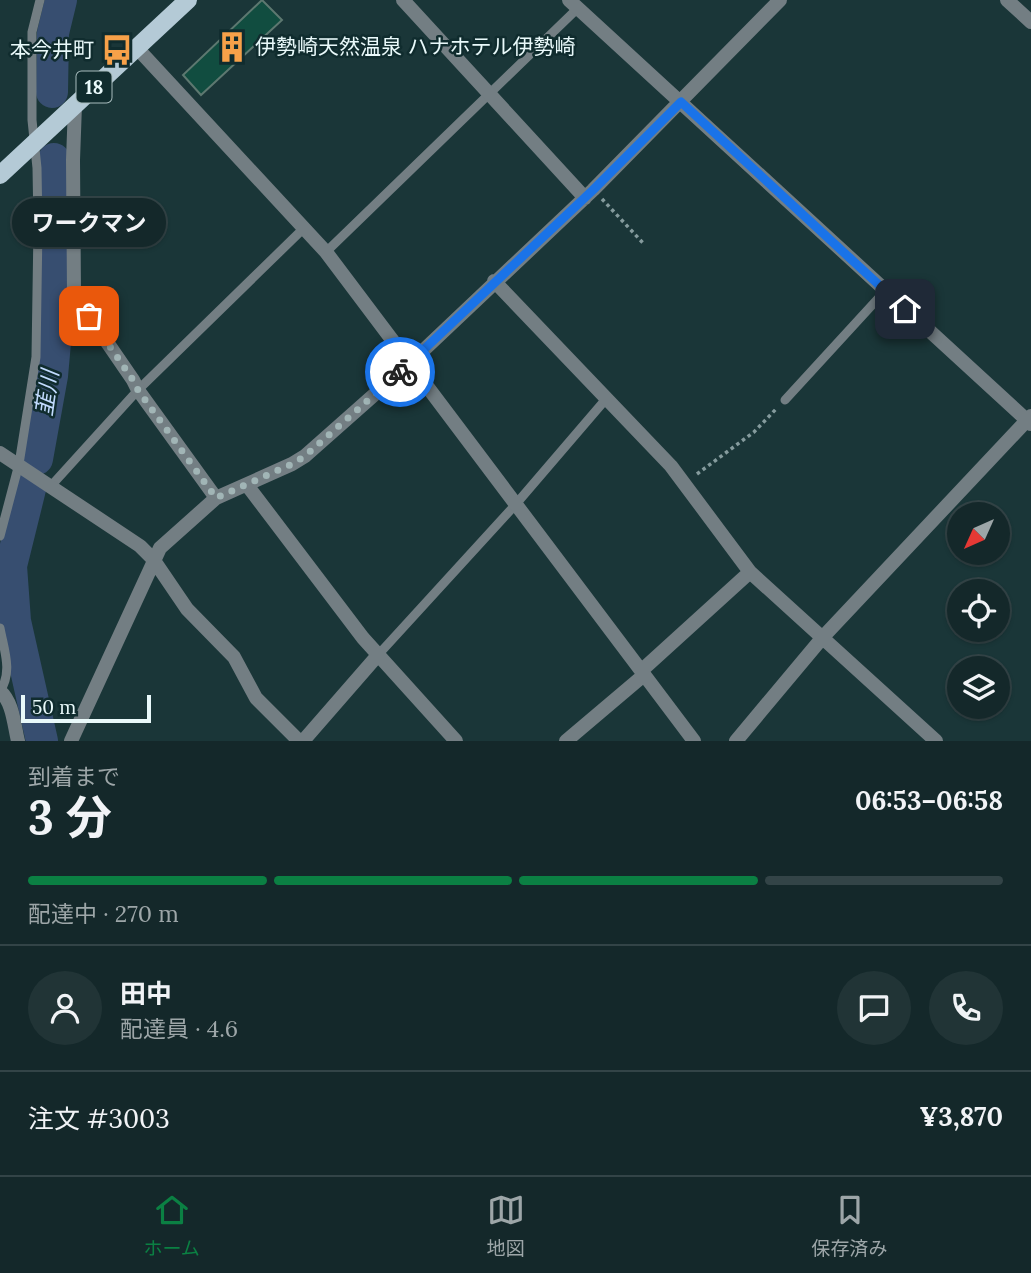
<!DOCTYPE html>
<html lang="ja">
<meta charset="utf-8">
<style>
body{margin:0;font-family:Lora,"Noto Sans JP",serif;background:#213436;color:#f1f3f6;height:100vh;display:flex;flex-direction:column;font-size:26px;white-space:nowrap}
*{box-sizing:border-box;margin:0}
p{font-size:23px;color:#9da6a8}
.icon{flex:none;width:38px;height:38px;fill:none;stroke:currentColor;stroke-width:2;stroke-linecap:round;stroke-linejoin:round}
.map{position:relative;height:741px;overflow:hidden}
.details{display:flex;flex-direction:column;background:#14282a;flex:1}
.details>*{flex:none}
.needle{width:46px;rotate:225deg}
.tools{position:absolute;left:947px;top:502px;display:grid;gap:14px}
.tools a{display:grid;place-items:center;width:63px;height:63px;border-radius:50%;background:#14282a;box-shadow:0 2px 5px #0004,0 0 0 2px #334447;font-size:35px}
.scale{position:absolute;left:21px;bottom:18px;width:130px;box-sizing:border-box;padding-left:7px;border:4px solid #e9f9fa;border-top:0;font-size:19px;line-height:24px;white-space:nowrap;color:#e9f9fa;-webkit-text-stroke:5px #102c2e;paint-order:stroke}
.pin{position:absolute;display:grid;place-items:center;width:60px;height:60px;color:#fff;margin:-30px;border-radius:14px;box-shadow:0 4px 10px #0006}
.courier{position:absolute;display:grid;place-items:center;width:70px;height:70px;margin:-35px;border:5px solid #1a73e8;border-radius:50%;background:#fff;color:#222;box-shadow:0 2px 9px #0007}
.bubble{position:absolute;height:49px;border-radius:24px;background:#14282a;box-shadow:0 2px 5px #0004,0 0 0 2px #334447;font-size:23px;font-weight:700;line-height:49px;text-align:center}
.overview em{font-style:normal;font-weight:700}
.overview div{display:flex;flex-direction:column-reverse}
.overview{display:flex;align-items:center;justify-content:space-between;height:119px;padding:0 28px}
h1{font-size:46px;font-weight:700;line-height:52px}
.bar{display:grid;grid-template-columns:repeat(4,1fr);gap:10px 7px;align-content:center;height:84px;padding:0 28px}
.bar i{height:9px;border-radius:5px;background:#334447}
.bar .active{background:#0b8043}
.bar p{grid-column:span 4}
.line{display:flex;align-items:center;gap:18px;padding:0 28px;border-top:2px solid #334447}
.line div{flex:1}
.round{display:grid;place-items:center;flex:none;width:74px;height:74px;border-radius:37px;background:#213436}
.tabs{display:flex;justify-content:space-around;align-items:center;height:98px;border-top:2px solid #334447;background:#14282a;font-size:19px;color:#9da6a8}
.tabs a{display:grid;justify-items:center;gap:4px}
.tabs .active{color:#0b8043}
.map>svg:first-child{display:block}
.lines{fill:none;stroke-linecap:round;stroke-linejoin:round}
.river{stroke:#374e70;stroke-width:32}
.building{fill:#114d40;stroke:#5d7870;stroke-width:2}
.path{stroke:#859b9d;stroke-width:3.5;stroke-dasharray:3.5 3.5;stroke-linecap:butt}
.service{stroke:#737e83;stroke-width:9}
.minor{stroke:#737e83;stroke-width:14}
.primary{stroke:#b4cad6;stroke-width:18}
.done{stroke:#a1b5b6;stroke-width:7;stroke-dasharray:0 12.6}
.route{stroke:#1a73e8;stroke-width:9}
.labels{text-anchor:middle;stroke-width:5;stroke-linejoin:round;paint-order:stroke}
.shield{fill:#102c2e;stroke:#a8bcbd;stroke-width:2}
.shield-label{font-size:19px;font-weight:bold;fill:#e9f9fa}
.poi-label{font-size:21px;fill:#e9f9fa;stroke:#102c2e;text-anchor:start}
.water-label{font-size:23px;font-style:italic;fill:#c2dbfe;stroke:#102c2e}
</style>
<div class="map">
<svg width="1031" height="741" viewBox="0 0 1031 741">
<rect width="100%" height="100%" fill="#1a3638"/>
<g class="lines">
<path class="river" d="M52 92 53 33 61 0
M37 459 52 376 56 331 54 159
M31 485 11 566 15 621 42 741"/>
</g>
<path class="building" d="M262 0 282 20 201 95 183 75Z"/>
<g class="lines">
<path class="path" d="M602 199 643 243
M697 474 754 432 777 408"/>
<path class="service" d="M326 252 578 8
M785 400 885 291
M50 487 138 390 304 228
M0 536 19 464 36 357 38 227 37 168 32 120V32L40 0
M0 628C4 650 13 672 0 691
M378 655 516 504 606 399"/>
<path class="minor" d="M403 0 585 198
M569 0 1031 424
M1007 0 1031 22
M137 48 326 252 694 741
M75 105 73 160 74 294 133 380 138 390 216 498
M494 281 671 466 750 572 936 741
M0 453 140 546 153 559 187 609 234 657 256 698 299 741
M247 485 363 638 456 741
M641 671 750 572
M0 691C13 702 14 725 18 741
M71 741 160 548 216 498 292 464 305 456 410 363 593 190 780 0
M303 741 378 655
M566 741 644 675
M736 741 823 637 1031 416"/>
<path class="primary" d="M0 175 188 0"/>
</g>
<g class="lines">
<path class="done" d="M89 316 133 380 138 390 216 498 292 464 305 456 400 372"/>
<path class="route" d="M400 372 593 190 681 102 905 309"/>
</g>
<defs>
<symbol id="building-bare" viewBox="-9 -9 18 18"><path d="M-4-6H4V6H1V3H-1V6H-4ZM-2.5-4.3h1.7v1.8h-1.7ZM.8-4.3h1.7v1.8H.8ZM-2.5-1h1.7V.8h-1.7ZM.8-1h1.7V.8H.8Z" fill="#f7a149" stroke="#102c2e" stroke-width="2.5" paint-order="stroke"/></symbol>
<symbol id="bus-bare" viewBox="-9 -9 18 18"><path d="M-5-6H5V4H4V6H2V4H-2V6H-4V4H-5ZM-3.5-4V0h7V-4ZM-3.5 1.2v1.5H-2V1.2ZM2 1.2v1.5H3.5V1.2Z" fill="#f7a149" stroke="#102c2e" stroke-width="2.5" paint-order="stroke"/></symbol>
</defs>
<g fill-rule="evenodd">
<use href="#building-bare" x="210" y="25" width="44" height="44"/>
<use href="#bus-bare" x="95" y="28" width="44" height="44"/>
</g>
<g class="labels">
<rect class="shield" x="76.5" y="71.5" width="35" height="31" rx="5"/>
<g class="shield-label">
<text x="94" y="94">18</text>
</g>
<g class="poi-label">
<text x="255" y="54">伊勢崎天然温泉 ハナホテル伊勢崎</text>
<text x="94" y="57" text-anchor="end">本今井町</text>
</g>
<g class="water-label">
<text transform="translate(47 393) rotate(-82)" y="8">韮川</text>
</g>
</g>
</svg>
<div class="tools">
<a><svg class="needle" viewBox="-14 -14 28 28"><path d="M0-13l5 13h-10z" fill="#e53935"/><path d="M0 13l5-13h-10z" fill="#9da6a8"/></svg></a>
<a><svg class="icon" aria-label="locate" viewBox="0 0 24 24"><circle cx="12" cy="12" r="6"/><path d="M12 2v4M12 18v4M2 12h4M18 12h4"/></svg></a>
<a><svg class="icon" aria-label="layers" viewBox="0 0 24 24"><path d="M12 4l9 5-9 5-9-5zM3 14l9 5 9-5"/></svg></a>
</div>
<div class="scale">50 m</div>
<div class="pin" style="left:89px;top:316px;background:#ea580c"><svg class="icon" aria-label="bag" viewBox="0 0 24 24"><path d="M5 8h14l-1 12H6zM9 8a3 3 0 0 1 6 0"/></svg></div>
<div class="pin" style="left:905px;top:309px;background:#1f2937"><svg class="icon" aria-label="home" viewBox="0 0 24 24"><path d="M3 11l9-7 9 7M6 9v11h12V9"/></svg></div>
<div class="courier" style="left:400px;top:372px"><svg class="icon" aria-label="bike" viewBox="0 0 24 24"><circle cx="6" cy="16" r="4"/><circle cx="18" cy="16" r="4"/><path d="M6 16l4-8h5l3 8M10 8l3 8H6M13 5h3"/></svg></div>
<div class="bubble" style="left:12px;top:198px;width:154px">ワークマン</div>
</div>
<section class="details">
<div class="overview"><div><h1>3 分</h1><p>到着まで</p></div><em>06:53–06:58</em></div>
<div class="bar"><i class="active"></i><i class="active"></i><i class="active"></i><i></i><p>配達中 · 270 m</p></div>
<div class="line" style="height:126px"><a class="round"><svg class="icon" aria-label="person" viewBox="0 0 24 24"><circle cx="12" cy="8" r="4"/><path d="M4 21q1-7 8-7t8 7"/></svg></a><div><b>田中</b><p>配達員 · 4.6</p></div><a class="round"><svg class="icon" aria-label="chat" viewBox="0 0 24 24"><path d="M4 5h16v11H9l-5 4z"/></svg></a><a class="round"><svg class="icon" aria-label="phone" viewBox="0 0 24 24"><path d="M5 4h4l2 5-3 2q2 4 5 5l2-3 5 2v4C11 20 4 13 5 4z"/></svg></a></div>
<div class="line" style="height:91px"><div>注文 #3003</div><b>¥3,870</b></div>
</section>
<nav class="tabs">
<a class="active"><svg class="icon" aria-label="home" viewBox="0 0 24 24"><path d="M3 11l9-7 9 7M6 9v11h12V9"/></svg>ホーム</a>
<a><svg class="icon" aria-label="map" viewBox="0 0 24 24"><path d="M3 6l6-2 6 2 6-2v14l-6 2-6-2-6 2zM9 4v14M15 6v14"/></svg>地図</a>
<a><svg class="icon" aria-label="saved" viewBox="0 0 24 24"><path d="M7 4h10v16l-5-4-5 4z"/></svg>保存済み</a>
</nav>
